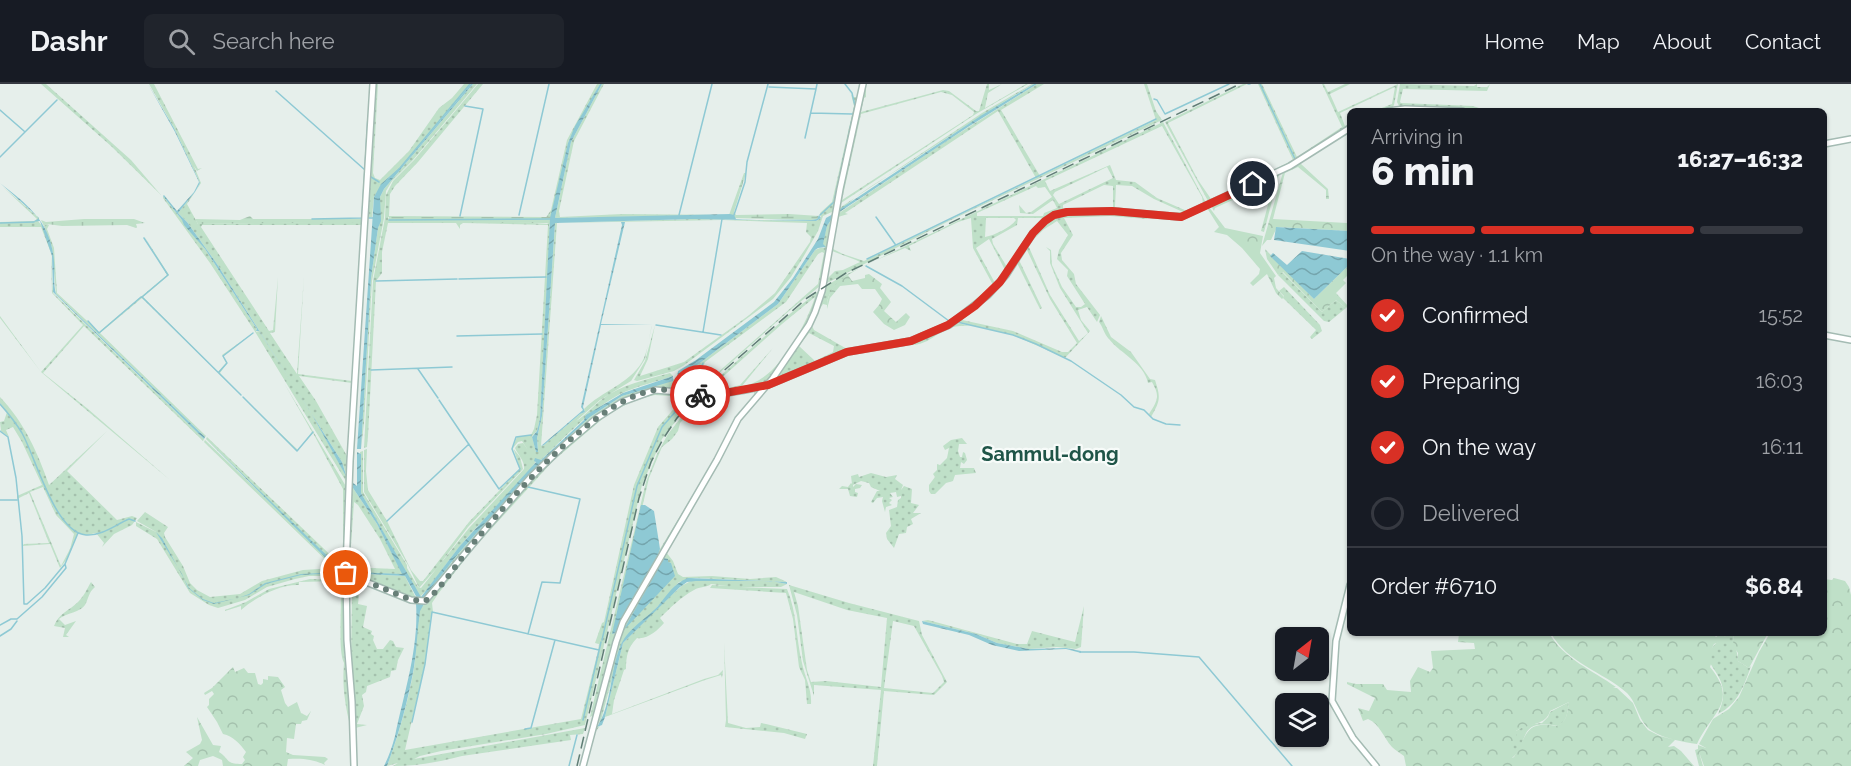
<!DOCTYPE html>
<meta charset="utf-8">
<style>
body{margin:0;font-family:Raleway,sans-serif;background:#20242c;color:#f1f3f6;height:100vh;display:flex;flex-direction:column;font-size:22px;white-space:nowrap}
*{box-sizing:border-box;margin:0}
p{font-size:20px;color:#9ea1a6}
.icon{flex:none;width:33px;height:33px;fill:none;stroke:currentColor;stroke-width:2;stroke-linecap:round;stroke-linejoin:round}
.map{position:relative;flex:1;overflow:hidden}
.side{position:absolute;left:1347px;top:24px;width:480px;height:528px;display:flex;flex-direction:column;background:#171b24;border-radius:9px;box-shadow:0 2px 4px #0004}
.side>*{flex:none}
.needle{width:39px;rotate:31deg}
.tools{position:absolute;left:1275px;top:543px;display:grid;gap:12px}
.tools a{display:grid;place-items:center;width:54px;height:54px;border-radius:9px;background:#171b24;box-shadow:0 2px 4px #0004;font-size:30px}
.pin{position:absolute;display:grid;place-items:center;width:51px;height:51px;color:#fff;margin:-26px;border:3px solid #fff;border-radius:50%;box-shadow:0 2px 6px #0007}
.courier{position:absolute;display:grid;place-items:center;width:60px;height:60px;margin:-30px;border:4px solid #d93025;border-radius:50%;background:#fff;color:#222;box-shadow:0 2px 8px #0007}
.headline em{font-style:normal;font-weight:800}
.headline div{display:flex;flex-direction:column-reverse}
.headline{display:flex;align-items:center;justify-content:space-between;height:102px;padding:0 24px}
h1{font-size:39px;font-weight:800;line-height:45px}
.bar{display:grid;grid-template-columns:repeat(4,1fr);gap:9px 6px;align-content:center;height:72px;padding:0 24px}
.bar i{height:8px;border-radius:4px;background:#363941}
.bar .current{background:#d93025}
.bar p{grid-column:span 4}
.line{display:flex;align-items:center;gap:15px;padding:0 24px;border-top:2px solid #363941}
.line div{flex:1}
ol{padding:0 24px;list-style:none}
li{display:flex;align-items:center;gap:18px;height:66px}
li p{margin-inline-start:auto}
li .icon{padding:6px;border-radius:50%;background:#d93025;color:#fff;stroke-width:4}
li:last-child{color:#9ea1a6}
li i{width:33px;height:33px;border:3px solid #363941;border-radius:50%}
header{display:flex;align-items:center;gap:36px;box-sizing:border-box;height:84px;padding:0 30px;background:#171b24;border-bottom:2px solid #363941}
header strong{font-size:28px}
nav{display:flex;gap:33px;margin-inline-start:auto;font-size:21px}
.search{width:420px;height:54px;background:#20242c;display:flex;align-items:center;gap:15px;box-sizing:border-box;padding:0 21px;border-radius:9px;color:#9ea1a6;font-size:22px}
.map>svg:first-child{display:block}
.green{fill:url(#green-dots);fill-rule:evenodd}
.forest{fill:url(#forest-crowns);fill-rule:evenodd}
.wetland{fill:url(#wetland-marsh)}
.water{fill:url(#water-waves)}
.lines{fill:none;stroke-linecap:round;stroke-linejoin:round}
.stream{stroke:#8ec9d4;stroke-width:1.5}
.secondary-casing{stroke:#a4bbb3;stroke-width:8}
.secondary{stroke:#fff;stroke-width:5}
.rail{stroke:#5f7d75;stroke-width:1.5;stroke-dasharray:12 6;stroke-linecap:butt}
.done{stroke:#687f78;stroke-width:6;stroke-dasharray:0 10.8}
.route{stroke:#d93025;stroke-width:8}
.labels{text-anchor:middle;stroke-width:4.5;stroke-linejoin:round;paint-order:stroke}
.quarter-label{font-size:20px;font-weight:bold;fill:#1f5548;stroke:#f7fbf9}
</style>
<header>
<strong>Dashr</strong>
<div class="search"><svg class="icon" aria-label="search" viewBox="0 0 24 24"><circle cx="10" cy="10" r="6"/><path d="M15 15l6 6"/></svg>Search here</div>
<nav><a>Home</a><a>Map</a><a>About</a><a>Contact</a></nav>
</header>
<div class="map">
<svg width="1851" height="682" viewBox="0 0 1851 682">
<defs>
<pattern id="green-dots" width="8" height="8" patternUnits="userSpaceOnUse" patternTransform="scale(1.5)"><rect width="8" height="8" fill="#bfe0c8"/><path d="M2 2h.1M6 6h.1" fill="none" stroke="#a4c1ad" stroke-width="1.8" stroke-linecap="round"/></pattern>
<pattern id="forest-crowns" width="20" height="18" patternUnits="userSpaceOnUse" patternTransform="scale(1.5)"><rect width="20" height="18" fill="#bfe0c8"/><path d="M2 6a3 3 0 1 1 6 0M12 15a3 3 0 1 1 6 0" fill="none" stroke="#a4c1ad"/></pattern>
<pattern id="wetland-marsh" width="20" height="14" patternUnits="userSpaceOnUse" patternTransform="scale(1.5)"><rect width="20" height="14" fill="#bfe0c8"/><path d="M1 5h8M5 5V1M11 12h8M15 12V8" fill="none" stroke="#a4c1ad"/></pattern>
<pattern id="water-waves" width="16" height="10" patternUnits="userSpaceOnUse" patternTransform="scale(1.5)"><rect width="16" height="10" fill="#8ec9d4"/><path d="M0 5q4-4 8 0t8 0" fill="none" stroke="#74a5ad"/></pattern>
</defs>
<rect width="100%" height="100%" fill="#e6efeb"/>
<path class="green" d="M41 0H46L131 76 161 111 111 62Z
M149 0H154L198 85 202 84 197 87 194 82 201 99 187 120 198 140 362 137 370 33 349 376H346L349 377 347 399 254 246 210 179 163 114V112L205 165 257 245 256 248 259 247 310 327 347 393 342 378 217 180 187 138 178 129 195 108 200 99 174 44ZM202 141H361L352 297 298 290 304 192 297 290 270 249 275 248 278 193 273 246 269 247 201 143ZM299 292 352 299 347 372 316 317Z
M376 0H378L373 89 375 94 380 96 409 67 439 24 452 14 464 0H471L404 80 383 99 374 113 372 133 367 134Z
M473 0H477L413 76 392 97 386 107 384 134 372 197 364 339 361 365 371 194 378 144 380 137V113L384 105Z
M478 0H483L418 78 395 102 390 110 389 132H547L551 126 567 56 597 0H600L569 56 553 127 548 132 388 133V138H515L549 140 550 149 540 335 537 347 532 352 536 368 538 367 537 354 542 332 555 139 693 135 816 137 821 134 820 129 832 118 854 22 851 10 844 0 853 13H858L834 127 823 132 818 147 805 170 791 193 773 215 683 282 674 287 637 297 634 296 645 277 655 241 648 275 640 292 684 278 748 232 775 209 810 158 811 153 806 148 807 139 722 136 557 139 541 362 544 361 580 330 585 328 584 325C602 307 629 300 642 278 648 268 649 252 652 241L645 275 631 297 600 316 576 337C585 332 592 323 601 316 622 300 645 296 670 289L673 292C656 298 637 302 620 310 590 326 566 352 541 376L536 377C517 407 484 432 461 461 447 477 436 497 420 513L361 409 360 368 363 367V408L407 481V484L418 503 421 504 469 444 524 385C525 377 518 371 515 364L518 360 523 359 528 366 522 357 518 358 513 364 520 373 523 385 468 443 437 484 419 504 408 481 364 408V366L367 365 366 387 368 406 387 437 411 486 420 497H423L469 438 520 385 513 363 517 353 531 351 534 345 537 331 548 141 463 139 460 141V145L456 139H388L382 168V189L376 197 368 352 367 363 364 364 373 197 385 134 386 111 393 97 414 76Z
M602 0H604L574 57 559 127 560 133 622 130 729 131 555 134 571 58Z
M865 0H866V13L864 14 861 28 943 6 949 7 976 27H979L987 0H989V6L1002 0 988 9 985 24 1026 0H1028L976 30 838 121ZM941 8 952 11 974 28 973 31 842 116 861 30Z
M1032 0H1034C990 25 949 53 907 80 884 95 857 108 839 129L945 58 1037 0H1044L1001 26 1040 92 1156 36 1144 0H1147L1156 27 1162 36 949 137 825 200 838 125 982 29ZM998 27 1036 94 864 177 843 170 831 164 838 133 848 130 845 129ZM832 167 856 176 860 178 843 186 835 187 827 195Z
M1243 0H1252H1247L1168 39 1198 96 1211 115 1244 101 1293 76 1258 0H1262L1297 73 1342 43 1322 0H1324L1328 8 1345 0H1350L1330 10 1338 28 1398 0 1394 21 1391 26 1374 27 1392 20 1395 3 1340 29 1345 42 1350 39V43L1296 76 1260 1 1295 76 1234 108 1181 131 1171 132C1141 128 1084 118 1056 129 1026 141 1017 177 997 199 974 224 949 239 918 252L916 253 917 250 949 237 993 201 973 164 971 134 958 138 909 162 911 167 905 164C881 175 828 191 827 221L823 220 818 228 817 227 822 214 824 203 839 194 1163 38 1205 117H1208L1165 38ZM1162 42 1202 113 1203 119 1187 127 1157 114 1135 98 1116 96 1110 81 1050 107 1045 97ZM1107 83 1113 94 1059 120 1053 111 1055 108ZM1104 101 1113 102V123L1063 125V121ZM1116 101 1132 102 1154 115 1183 128 1162 129 1115 123ZM1036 102 1038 104 1045 103 1052 113 1031 128 1026 129 1019 121 1020 129 1033 130 1053 116 1057 124 1044 129 1043 132H977V129ZM986 134H1014L1016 136C1010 144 995 151 985 153ZM1018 134H1042L1023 157 1007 183 993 160 992 155 1017 141ZM989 155 1005 186 995 199 976 164Z
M1400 0 1474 2 1477 0V3H1487L1490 0 1487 7 1403 5 1400 18 1401 19 1473 22 1488 27 1402 24 1399 22 1397 18Z
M3 103 39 134 38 137C56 156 50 185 53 209L204 355 203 357 84 242 43 289 88 325 170 396 41 288 0 234V232L41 288 83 241 52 209 51 169 41 143H0V138L34 137 37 135Z
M1103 129 1148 132 1147 135 1110 132 1064 134 1073 151 1061 169 1062 176 1074 190 1076 200 1100 231 1097 238 1087 223 1078 226 1081 236 1090 247 1065 274 1013 251 962 239H957L971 242C939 239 938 258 913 261L914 258 945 244 991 210 1033 152 1048 137 1067 130ZM1057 137 1068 151 1059 166 1057 175 1068 186 1067 192 1085 220 1081 223H1076L1062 203 1052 181 1051 166 1046 163 1050 167V179L1060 204 1088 249 1079 257 1050 211 1028 161 1043 146ZM1026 164 1050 215 1077 259 1068 268H1062L1013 247 962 236 1001 203 1017 179 1040 225 1042 224 1019 176Z
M833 133 820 202 789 227 697 309 679 305 677 293 684 291 778 220 815 166 820 164H825L822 161 827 142ZM822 168 824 169 818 200 699 305 694 307 705 278 786 218 818 170Z
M47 140 49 141 47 145 54 164 57 209 99 248 167 191 144 152 169 191 143 213 218 288 226 279 222 271 253 249 223 272 227 279 220 289 241 311 142 214 100 249 206 352 205 353 56 210 52 164 44 142Z
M1282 188 1322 228 1336 216 1346 224 1329 238 1324 237 1278 191Z
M1284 203 1320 241 1322 247 1312 255 1310 253 1316 246 1283 214 1284 212 1279 207Z
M821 205 807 241 767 298 753 303 711 309H701L791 229ZM815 213C805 243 776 299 742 302L773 264 740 301 721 306H708L782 240Z
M817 230 812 242 814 246 847 265 912 253 910 255 861 263 780 293 778 290ZM809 249 834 262 833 268 815 277 799 262Z
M1101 232 1111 253 1131 268 1150 295 1155 296C1161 314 1160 317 1151 333L1149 330C1158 316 1160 312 1152 298L1148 299C1144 279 1121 270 1109 255 1104 250 1103 243 1099 238Z
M674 295 676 306 656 305 638 309 611 323 535 387 425 516 426 511 458 470 528 391 590 333 622 312Z
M284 299 347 404 344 489 340 492H309L295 495 267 503 245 516 218 524 209 521 190 509 157 455 136 442V438L158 449 137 437 145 428 168 443 164 449 165 453 183 482 190 499 197 506 210 513 240 510 262 497 303 486 334 484 204 358 205 356 296 443 206 355 207 353 343 483V405L313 349 297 367 242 313 298 366 312 348Z
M755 307 756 311 718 371 734 338 755 311 754 308 715 314 700 324 702 327 694 324 680 339 678 347 672 355 662 363 649 394 613 550 616 549 660 465 715 375 624 533 594 631 590 633 646 398 657 370 668 350 698 312Z
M656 308 695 312 662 355 642 401 585 641 546 650 441 667 420 672 414 675 585 644 583 650 570 651 571 656 462 672C438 678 418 682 393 682L398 679 387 682C399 650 408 618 414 584 417 566 415 546 419 528 421 522 426 519 430 515 476 457 523 397 581 350 597 336 614 322 634 315 641 312 649 310 656 308ZM655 311 684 313 658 343 634 401 608 520 604 538 602 539 595 559 599 560 598 567 581 635 405 666 425 580 431 532 433 528 432 519 438 510 472 466 553 377 607 331 634 316Z
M0 313C24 338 38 369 49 401L107 347 67 387 117 436 132 432 137 434 132 441 114 450 102 463 104 459 96 449 87 451 78 449 67 475 60 484 50 460 22 462 24 460 49 459 29 409 17 415V412L42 401 22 358 13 343 6 346 9 353 1 347 0 338 4 337 7 328 0 319ZM43 403 56 431 74 450 70 465 61 482 30 408Z
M962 354 967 360H959L958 367 960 373H962L963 368 965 369 967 376 964 380 961 378 960 384H974L976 389 955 391 953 397 946 399 935 410H931L929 407V401L935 393 933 390 937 386V380L940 381 947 374 949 364 945 366 943 362 951 356Z
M871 389 886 393 897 391 895 395 903 401 901 406 904 402 912 405 911 419 919 421 913 429H921L911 435 913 440 907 443 906 449 899 450 894 464 887 455 886 449 891 442 889 426 897 423 898 416 901 414V412L897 413 896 408 890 409 893 413 889 414 892 416 889 419 892 421 886 423 885 428 882 417 883 413 877 414 873 419 871 418 877 407H880L871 403 869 399 861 397 853 401V403L856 400 862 401 860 404 855 405V408L858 409 857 413 850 412 848 405H839L842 402 848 403 851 399 852 400 851 392 858 390 859 393Z
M351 401 377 440 403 490 348 489 405 492 417 516 348 490V483L395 485 380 455 358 421 354 418 350 476 348 478Z
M666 468 673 477 678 490 683 493 712 492 750 495 776 493 787 498 695 494 679 498 651 530 628 550 621 561 601 636 598 640V643L600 642 596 647 621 548Z
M310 495 344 496V568L349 616 350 641C345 621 342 600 344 579 337 565 343 517 340 497L299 498V501C280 500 256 513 241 526V522L225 527V526L246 518 269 505Z
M691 497H771L787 500 781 503H740L787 505C797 528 796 555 802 579 805 594 812 605 811 620H807L805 596 799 583 793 535 786 509 710 504 712 501 728 502 711 500C707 504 700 502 694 506 681 513 670 524 660 534L664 539C658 546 647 556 637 554 628 563 626 572 626 585L624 586 614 616 612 630 704 595 718 591 723 586 722 594 721 591 705 596 605 633 623 559 668 514 683 501Z
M91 498 95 503C88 509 89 514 85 521 81 528 66 529 59 535L65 541 76 537 66 551 69 553H63L65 544 54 542C59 529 69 527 78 518 84 512 87 505 91 498Z
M789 501 849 519 919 537 922 551 947 598 934 611 884 607 877 682H873L881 606 814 601V612L803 577 797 531ZM794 508 847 526 887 534 881 603 826 597 811 598 807 586 798 522ZM893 537 914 542 942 592 944 598 933 609 884 604Z
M352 509 359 511 358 520 367 522 363 543 372 547 371 550 374 552 373 556 377 565H383L390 556 393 557 396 563 404 564 398 576 396 586 391 587 390 593 367 602 366 608 362 611 364 622 357 640 367 641 355 644 351 578Z
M1084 522 1081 563 1076 565 1057 563 1029 565 997 559 976 550 922 537 928 536 1017 560H1027L1032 547 1075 558Z
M1727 549H1734C1732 561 1738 565 1738 577L1749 584 1751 582C1744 602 1738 620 1718 630 1721 623 1724 615 1723 607 1721 581 1689 576 1727 551Z
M724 558 728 639 746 644 760 643 761 639 766 640 807 650 805 655 784 649 725 643 726 636Z
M1569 618C1567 628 1568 637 1558 642 1515 634 1531 659 1512 674L1510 668 1516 647 1526 641 1542 639 1548 633 1550 628Z"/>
<path class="forest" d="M1300 79 1328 105 1329 115H1326V106L1298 83 1285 89 1273 135 1347 139 1350 140V147L1277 143 1271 156H1267L1262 162 1283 88Z
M1279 90 1264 148 1261 147 1272 106 1268 100 1215 124 1214 127 1211 122Z
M1209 123 1225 144 1263 152 1260 169 1276 192 1274 194 1276 204 1284 213 1282 215 1276 209 1267 190 1253 202 1250 199 1259 190 1260 185 1242 164 1227 151 1214 148 1219 143 1207 124Z
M1265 165 1314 215 1350 180V189L1343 196 1346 199 1336 209 1348 222 1346 224 1336 216 1322 228 1283 188 1278 191 1267 175Z
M869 190 882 200 880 204 891 218 884 227 896 238 906 229 910 233 905 241 894 246 884 240 873 228 879 221 882 215 875 205H862L858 200 840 202 830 214 827 225C826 210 836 197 848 191L852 197 865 194V191Z
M1834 494 1845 497 1849 503 1851 511V682H1704L1699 668 1703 682H1699L1695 666 1698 665V661L1706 664 1699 660 1713 635 1729 625 1739 613 1759 568 1770 549H1824V495L1832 496Z
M1457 549H1549C1564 575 1592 586 1616 603L1613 604H1617L1633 619 1640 636 1648 646 1660 652 1675 656 1668 663 1674 662 1681 667 1694 682H1406L1404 672C1400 669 1395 666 1392 663 1383 653 1380 640 1368 635L1363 637 1358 624 1369 627 1375 614 1347 600V598L1356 600H1383L1387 606 1411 608 1410 597 1418 583 1430 588 1433 584 1431 567 1475 565 1474 559 1458 558 1459 550ZM1569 618C1567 628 1568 637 1557 642 1524 636 1528 651 1514 673L1512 674V663L1517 657 1516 647C1528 639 1546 642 1550 627Z
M1551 549H1712L1716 553 1722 549H1727L1722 557 1714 560 1709 571 1712 577 1710 583C1739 618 1712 628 1697 660 1683 658 1665 655 1652 647 1638 638 1638 620 1627 609 1602 587 1567 579 1551 549Z
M1734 549H1768L1749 584 1738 577V569L1733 562Z
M233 583 235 588 244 584 248 589H255L258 600 261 601 263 599V595L268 596V592L278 593 285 603 281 606 285 619 288 623 297 618 301 629 307 632 311 627 307 636 302 637 301 640H296L294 655 287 654 286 668 293 671 325 673 328 675 324 679 325 681C313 675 302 674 288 675L287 682H223L222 676 213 672 200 676 198 682H184L193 674 186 668 200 660 202 656 197 633 213 661 221 662 219 668C230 675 225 680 242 680L245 676 243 673 246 668C240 660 233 652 223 650L217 638 207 623 209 621V615L214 610 212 607 205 611 204 609 212 604Z"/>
<path class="wetland" d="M744 89H746L734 128 736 131 789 130 819 132 817 135 811 136 734 134 729 131Z
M553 127 550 141 547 139 387 138 389 133H546Z
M250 132 253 135H362V138L198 140 195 135 240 136Z
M84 135H134L145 139 136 140 137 143 136 144 127 141 62 142 47 140 44 142 41 136 46 138Z"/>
<path class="water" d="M148 0 174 44 200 99 195 108 178 129 187 138 217 180 342 378 347 394 310 327 259 247H256L257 245 205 165 184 141 182 136 163 112 164 111 177 127 194 108 199 98 175 48Z
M471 0H473L384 105 380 113 381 137 378 144 371 194 361 365H357L374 113 381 100 404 80Z
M600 0H602L571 58 555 134 730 130 734 131 736 135C761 137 785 135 811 136L817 135 819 131 821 134 816 137 693 135 555 139 542 332 537 354 538 368H536L532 353 537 347 540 335 550 134 568 59 575 42Z
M1034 0H1037L968 43 838 129 840 125 982 31Z
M0 99C28 121 51 138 54 177 55 188 53 200 56 210L205 353 204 355 53 208 52 172 40 137 33 138 39 134Z
M833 130V133L827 142 823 160 826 163 818 164 815 166 778 220 684 291 677 293 678 287 696 276 774 218 793 194 818 155 826 134Z
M621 138H625L601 240 653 241H601L583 323 585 328 580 330 544 361 541 362 583 326 581 323 622 141Z
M1276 143 1350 147V167L1274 156Z
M1302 167 1350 175V180L1314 215 1270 172 1273 169 1287 181Z
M673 292V297L622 312 590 333 528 391 458 470 426 511 425 516 417 514 405 492 348 489 355 488 402 490 377 440 351 401 352 398 357 402V368L361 370V409L421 513 459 463 536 378 534 377 535 374 541 376 584 336 586 331 623 309Z
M206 355 341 485 342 489 301 491 266 500 249 511 214 520 203 516 188 504 182 490 156 448 162 454 189 504 203 515 214 519 238 514 249 510 265 499 301 490 340 488Z
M641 421H645L654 427 660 465 658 471 616 549 612 550Z
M664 474 668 475V478L671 479 675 492 623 547Z
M688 494 787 498V500L771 497H696L687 498 680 503 623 559 605 633 602 641 597 643C612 620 610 587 620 563 626 546 646 535 658 522 667 511 674 499 688 494Z
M416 519 424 520 420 527C417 546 417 565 414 583 408 617 399 650 387 682H384C389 672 392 663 395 652 404 608 419 565 416 519Z
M922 537 976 550 997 559 1029 565 1066 564 1081 567V569L1066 565 1019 567 992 561 969 551 923 540Z"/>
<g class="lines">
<path class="stream" d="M1248 0H1250
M1260 0 1295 75
M769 3 816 5 817 0
M276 7 365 86
M1154 15 1157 16 1165 30 1229 0
M0 26 24 47
M811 29 852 30
M805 54 816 5
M0 73 57 16
M371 93 379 98
M386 97 400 84 470 0
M519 131 549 0
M679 131 712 0
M734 131 745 98 747 78 768 0
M820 131 834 118 855 22 852 9 845 0
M460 132 483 25 465 22
M876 133 895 160
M362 134 368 32
M369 134H373
M312 135 362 134
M389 136 550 135
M0 139 34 138
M144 154 168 191 142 213 241 311
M867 175 1156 35
M866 182 902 202 949 237
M459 195 546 193
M376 197 457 195
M88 237 99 249 141 213
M957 238 1013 251 1036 260 1071 277 1121 311 1134 323 1144 326 1153 335 1166 340 1180 341
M656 241 721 251
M703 248 722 135
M457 252 542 250
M418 285 438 314
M371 286 452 283
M219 288 227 279 223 272 253 249
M692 306 703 279
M243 313 297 367 313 348
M439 316 499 405 520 385 512 365 516 353 531 351
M0 320C8 329 16 339 22 349 36 374 55 449 86 451 102 452 115 441 129 435L135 437
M0 347 8 353 16 394 22 452 24 520H27L45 504 65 480
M528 403 580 415 560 499 542 498 528 550
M0 416H17
M387 437 469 360
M0 541 11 535H17L42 513 66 484 65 480 78 449
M0 552 11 545 17 537
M602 556 637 402 662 343 689 312
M1080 568H1134L1199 573 1292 682
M583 636 601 558
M412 638 425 580 432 528 599 566
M525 645 531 644 555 556
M569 682 577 651"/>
<defs>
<path id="secondary" d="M1388 27 1405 25 1462 27
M1824 60 1851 55
M1824 251 1851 256
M346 490 411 516 425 517 488 442 531 393 560 365 597 334 622 318 655 306 714 311 745 306 768 301 847 268 911 257 949 241 988 211 1006 191 1033 149 1045 137 1054 131 1067 128 1112 127 1181 133 1290 82 1350 44
M1350 501 1336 557 1332 617 1353 654 1376 682
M354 682 352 618 347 556 346 485 350 377 373 0
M583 682 616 558 623 538 717 376 738 335 773 294 809 241 815 228 822 207 840 105 863 0"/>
</defs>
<use href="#secondary" class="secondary-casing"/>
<use href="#secondary" class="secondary"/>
<path class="rail" d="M577 682 639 414 651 378 663 355 677 334 704 304 807 214 846 189 1240 0"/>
</g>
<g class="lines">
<path class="done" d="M346 489 411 516 425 517C440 507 459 476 472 461 510 415 595 315 655 306 670 304 686 310 700 311"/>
<path class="route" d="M700 311H714L768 301 847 268 911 257 948 241 975 222 1000 198 1033 149 1045 137 1054 131 1067 128 1112 127 1181 133 1253 100"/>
</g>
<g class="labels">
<g class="quarter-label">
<text x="1050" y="377">Sammul-dong</text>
</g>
</g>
</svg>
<div class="tools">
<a><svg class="needle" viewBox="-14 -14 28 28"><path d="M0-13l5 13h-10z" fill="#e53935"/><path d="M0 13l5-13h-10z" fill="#9ea1a6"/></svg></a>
<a><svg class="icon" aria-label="layers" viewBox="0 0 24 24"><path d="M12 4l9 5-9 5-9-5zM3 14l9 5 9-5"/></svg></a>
</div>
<div class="pin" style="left:346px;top:489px;background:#ea580c"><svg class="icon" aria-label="bag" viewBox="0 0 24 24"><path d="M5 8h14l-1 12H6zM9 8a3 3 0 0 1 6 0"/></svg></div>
<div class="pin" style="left:1253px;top:100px;background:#1f2937"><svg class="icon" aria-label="home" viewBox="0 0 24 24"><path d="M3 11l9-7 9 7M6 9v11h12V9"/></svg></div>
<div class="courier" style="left:700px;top:311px"><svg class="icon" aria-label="bike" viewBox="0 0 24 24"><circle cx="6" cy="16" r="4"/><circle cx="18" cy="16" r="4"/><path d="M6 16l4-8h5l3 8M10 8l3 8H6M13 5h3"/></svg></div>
<section class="side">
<div class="headline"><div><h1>6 min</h1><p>Arriving in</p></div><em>16:27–16:32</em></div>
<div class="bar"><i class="current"></i><i class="current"></i><i class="current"></i><i></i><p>On the way · 1.1 km</p></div>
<ol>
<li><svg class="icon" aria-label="check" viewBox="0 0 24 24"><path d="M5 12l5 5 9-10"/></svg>Confirmed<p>15:52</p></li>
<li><svg class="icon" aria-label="check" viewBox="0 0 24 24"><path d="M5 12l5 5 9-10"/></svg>Preparing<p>16:03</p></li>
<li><svg class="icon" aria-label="check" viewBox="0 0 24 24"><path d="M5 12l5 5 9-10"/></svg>On the way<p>16:11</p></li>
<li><i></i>Delivered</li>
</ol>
<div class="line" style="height:78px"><div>Order #6710</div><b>$6.84</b></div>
</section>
</div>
